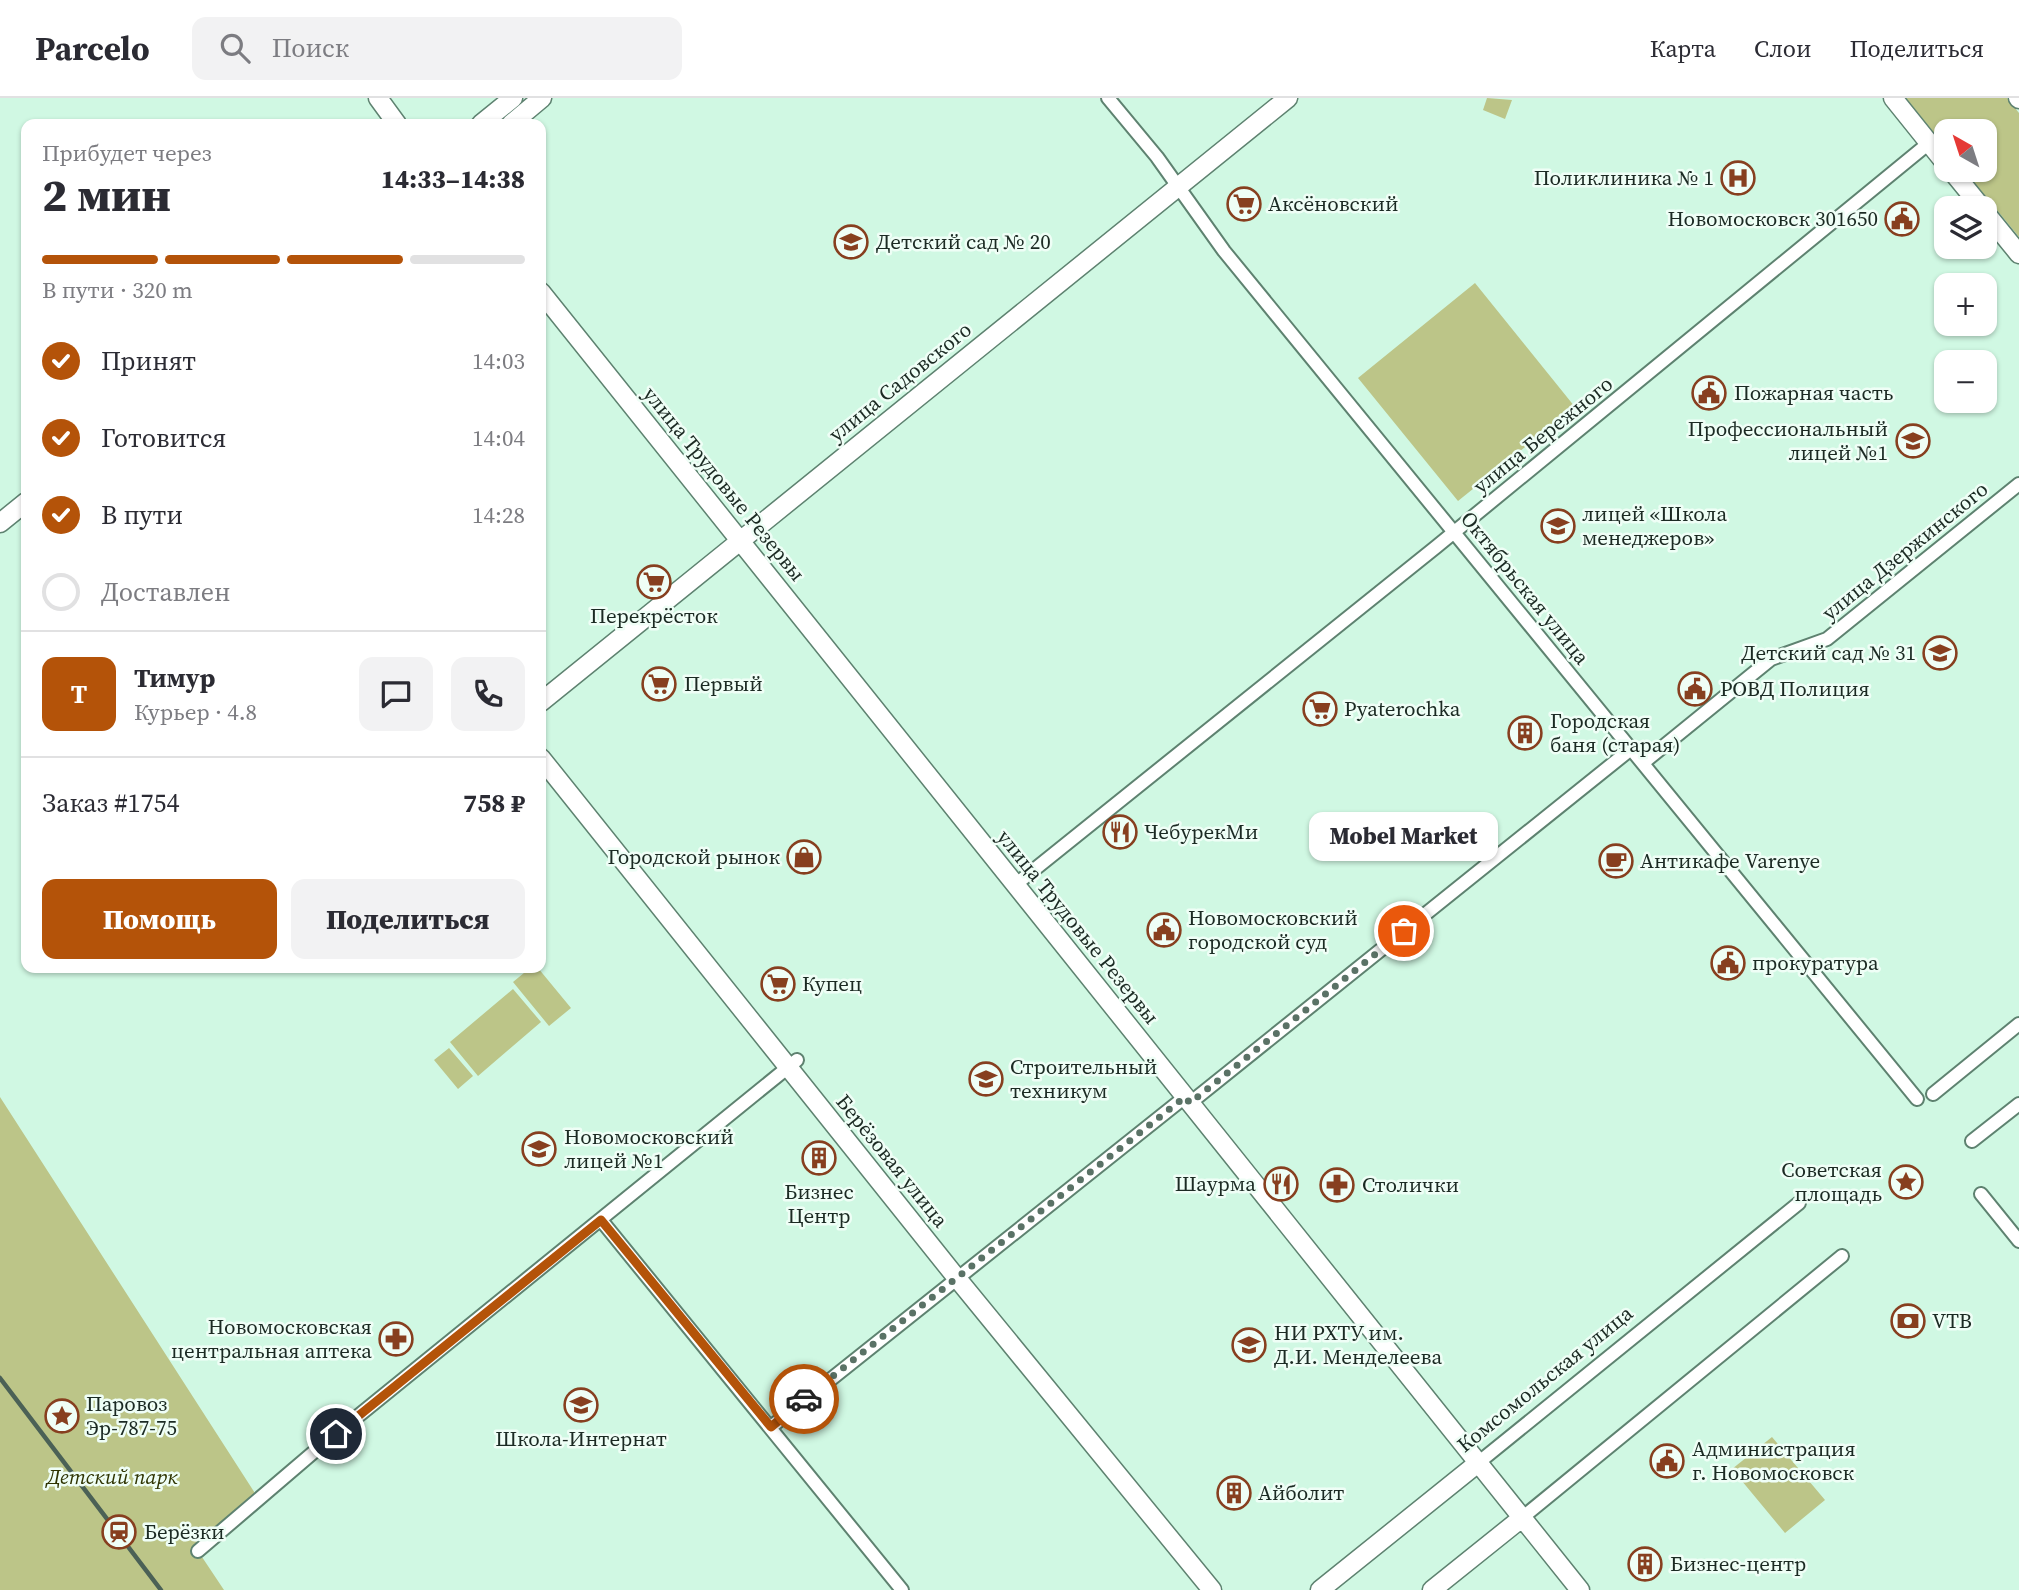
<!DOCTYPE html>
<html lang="ru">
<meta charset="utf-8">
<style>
body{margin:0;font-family:"Source Serif 4",serif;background:#f2f2f3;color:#2b2b33;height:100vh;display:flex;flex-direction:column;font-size:26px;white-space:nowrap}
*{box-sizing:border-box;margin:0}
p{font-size:23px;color:#7c7c81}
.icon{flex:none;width:38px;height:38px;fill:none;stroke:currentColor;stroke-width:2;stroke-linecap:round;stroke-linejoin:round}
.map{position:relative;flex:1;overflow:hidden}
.side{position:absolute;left:21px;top:21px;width:525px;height:854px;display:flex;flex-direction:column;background:#fff;border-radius:14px;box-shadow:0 2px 5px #0004}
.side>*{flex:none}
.needle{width:46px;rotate:321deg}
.tools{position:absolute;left:1934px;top:21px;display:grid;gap:14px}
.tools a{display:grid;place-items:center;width:63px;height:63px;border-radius:14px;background:#fff;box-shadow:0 2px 5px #0004;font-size:35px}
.pin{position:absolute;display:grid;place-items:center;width:60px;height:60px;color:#fff;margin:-30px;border:4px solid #fff;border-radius:50%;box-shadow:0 2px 7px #0007}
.courier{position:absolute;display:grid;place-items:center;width:70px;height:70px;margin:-35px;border:5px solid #b45309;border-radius:50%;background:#fff;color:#222;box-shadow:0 2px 9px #0007}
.bubble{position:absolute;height:49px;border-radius:14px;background:#fff;box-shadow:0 2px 5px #0004;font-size:23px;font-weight:800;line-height:49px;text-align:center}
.summary em{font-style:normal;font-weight:800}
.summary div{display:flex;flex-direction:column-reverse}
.summary{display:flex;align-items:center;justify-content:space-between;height:119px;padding:0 21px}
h1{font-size:46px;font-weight:800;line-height:52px}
.bar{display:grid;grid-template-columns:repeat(4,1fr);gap:10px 7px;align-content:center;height:84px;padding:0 21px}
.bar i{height:9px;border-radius:5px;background:#e1e1e2}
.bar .on{background:#b45309}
.bar p{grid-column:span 4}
.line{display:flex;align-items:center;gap:18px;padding:0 21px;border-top:2px solid #e1e1e2}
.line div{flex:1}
.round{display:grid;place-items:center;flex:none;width:74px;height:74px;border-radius:14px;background:#f2f2f3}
ol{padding:0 21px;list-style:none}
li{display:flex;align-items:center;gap:21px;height:77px}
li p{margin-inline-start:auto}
li .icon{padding:7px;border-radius:50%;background:#b45309;color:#fff;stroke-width:4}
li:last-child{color:#7c7c81}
li i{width:38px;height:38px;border:4px solid #e1e1e2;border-radius:50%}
.primary-button{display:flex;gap:14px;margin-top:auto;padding:14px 21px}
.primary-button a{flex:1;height:80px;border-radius:14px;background:#b45309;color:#fff;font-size:28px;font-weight:800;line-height:80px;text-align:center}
.primary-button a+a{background:#f2f2f3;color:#2b2b33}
header{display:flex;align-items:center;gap:42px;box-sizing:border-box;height:98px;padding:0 35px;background:#fff;border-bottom:2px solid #e1e1e2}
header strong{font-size:33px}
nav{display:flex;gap:38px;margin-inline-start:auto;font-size:24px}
.search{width:490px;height:63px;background:#f2f2f3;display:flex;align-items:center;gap:18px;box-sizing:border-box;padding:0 24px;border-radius:14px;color:#7c7c81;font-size:26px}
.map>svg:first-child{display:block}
.green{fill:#bcc588}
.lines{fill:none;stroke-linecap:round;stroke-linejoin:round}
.street-casing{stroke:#5e8270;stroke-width:16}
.secondary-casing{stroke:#5e8270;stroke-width:21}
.street{stroke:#fff;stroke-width:12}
.secondary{stroke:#fff;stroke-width:18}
.rail{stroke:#4b6156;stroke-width:4.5}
.done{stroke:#5a7266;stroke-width:7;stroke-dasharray:0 12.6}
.route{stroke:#b45309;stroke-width:9}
.labels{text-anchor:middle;stroke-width:5;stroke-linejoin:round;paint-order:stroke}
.poi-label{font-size:21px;fill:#1b2a23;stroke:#effef6;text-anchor:start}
.street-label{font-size:21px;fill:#1b2a23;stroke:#effef6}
.park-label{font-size:21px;font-style:italic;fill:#2e3301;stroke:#effef6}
</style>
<header>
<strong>Parcelo</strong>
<div class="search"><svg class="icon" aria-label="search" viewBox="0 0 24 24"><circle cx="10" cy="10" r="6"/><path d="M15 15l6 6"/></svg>Поиск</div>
<nav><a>Карта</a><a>Слои</a><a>Поделиться</a></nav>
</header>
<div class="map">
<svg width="2019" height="1492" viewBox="0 0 2019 1492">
<rect width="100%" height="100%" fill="#d0f8e3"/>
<path class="green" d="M1487 0 1512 2 1505 21 1483 12Z
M1906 0H2007L2019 15V139L1964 72H1984V33H1946V50Z
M1475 185 1575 309 1458 403 1358 280Z
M530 870H538L571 910 549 928 513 884Z
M513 891 541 924 478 978 450 944Z
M449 950 473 978 458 991 434 962Z
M0 999 260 1403 198 1453 224 1492H0Z
M1772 1339 1825 1402 1785 1435 1732 1371Z"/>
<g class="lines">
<defs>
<path id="street" d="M1108 0 1157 59 1224 153 1917 1001
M1643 665 1771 561 1827 541 2019 386
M1015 787 1436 449 1929 45
M1933 996 2019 926
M1190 1005 1631 651
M1972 1043 2019 1006
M1981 1096 2019 1143
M601 1122 902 1492
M771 1329 1185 999
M1478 1365 1799 1105
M1523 1419 1842 1158
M198 1453 315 1353 797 962"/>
<path id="secondary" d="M378 0 397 26
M1893 0 1946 66
M2018 0 2019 1
M481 26 513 0
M511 26 542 0
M1951 72 1982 110
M1984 113 2019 156
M541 194 1580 1492
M0 425 26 404
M541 604 1288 0
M541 660 956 1179 1212 1492
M1320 1492 1478 1365
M1432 1492 1523 1419"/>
</defs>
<use href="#street" class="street-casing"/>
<use href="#secondary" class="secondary-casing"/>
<use href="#street" class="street"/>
<use href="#secondary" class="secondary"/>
<path class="rail" d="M0 1280 161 1492"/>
</g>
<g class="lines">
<path class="done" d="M804 1301 1171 1010 1185 999 1190 1005 1404 833"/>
<path class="route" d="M336 1336 601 1122 771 1329 804 1301"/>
</g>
<defs>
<symbol id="hospital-ring" viewBox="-11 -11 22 22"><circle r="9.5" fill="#effef6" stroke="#873f1f" stroke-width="1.5"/><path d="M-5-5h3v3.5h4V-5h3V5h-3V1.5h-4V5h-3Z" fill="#873f1f"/></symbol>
<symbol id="supermarket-ring" viewBox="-11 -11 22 22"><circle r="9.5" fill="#effef6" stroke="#873f1f" stroke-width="1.5"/><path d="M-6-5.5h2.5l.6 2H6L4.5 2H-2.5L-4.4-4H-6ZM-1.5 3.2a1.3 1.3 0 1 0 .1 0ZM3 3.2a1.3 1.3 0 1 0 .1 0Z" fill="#873f1f"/></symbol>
<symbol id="civic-ring" viewBox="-11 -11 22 22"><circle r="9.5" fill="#effef6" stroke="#873f1f" stroke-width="1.5"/><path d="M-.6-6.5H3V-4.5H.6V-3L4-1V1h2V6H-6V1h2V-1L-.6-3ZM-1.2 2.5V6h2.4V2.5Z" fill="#873f1f"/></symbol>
<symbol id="school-ring" viewBox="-11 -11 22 22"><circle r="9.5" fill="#effef6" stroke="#873f1f" stroke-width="1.5"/><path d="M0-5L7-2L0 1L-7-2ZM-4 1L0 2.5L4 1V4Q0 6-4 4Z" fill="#873f1f"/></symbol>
<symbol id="university-ring" viewBox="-11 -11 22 22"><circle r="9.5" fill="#effef6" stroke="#873f1f" stroke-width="1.5"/><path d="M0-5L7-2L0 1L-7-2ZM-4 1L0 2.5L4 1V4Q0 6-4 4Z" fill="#873f1f"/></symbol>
<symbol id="building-ring" viewBox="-11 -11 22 22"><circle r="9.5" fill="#effef6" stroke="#873f1f" stroke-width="1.5"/><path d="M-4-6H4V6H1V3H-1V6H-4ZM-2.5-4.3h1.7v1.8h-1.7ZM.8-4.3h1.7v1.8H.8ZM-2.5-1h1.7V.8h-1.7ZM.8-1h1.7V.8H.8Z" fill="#873f1f"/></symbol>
<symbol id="restaurant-ring" viewBox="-11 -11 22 22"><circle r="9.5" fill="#effef6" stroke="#873f1f" stroke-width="1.5"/><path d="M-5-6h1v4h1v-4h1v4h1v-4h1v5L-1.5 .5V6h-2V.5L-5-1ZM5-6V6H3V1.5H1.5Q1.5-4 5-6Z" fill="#873f1f"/></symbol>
<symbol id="shop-ring" viewBox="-11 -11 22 22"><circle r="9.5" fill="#effef6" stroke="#873f1f" stroke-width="1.5"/><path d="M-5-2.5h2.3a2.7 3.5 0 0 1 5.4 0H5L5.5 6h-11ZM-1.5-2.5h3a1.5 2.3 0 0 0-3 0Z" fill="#873f1f"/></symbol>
<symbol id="cafe-ring" viewBox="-11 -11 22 22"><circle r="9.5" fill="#effef6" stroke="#873f1f" stroke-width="1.5"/><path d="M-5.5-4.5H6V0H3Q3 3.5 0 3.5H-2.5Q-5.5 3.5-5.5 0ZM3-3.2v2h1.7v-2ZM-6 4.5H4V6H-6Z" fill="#873f1f"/></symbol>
<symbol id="sight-ring" viewBox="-11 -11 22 22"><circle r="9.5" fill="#effef6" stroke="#873f1f" stroke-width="1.5"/><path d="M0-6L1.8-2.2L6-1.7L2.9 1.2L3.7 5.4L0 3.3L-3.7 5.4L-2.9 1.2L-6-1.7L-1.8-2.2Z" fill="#873f1f"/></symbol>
<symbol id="pharmacy-ring" viewBox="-11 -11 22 22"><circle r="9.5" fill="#effef6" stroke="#873f1f" stroke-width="1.5"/><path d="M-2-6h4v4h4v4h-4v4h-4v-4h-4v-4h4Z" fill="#873f1f"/></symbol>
<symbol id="bank-ring" viewBox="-11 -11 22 22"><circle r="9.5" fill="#effef6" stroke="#873f1f" stroke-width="1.5"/><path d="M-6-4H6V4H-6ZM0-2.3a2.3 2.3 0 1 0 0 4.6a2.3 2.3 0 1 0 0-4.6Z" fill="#873f1f"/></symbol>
<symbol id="station-ring" viewBox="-11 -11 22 22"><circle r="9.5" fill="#effef6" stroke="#873f1f" stroke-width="1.5"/><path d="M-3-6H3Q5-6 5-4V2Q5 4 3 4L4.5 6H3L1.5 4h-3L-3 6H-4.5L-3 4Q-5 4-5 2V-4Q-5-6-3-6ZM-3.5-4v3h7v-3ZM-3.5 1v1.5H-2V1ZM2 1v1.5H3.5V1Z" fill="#873f1f"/></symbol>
</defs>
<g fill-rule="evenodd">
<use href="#hospital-ring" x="1719" y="61" width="38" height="38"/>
<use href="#supermarket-ring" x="1225" y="87" width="38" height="38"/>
<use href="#civic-ring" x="1883" y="102" width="38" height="38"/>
<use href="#school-ring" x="832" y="125" width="38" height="38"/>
<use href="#civic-ring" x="1690" y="276" width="38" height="38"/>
<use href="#university-ring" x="1894" y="324" width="38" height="38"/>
<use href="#school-ring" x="1539" y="409" width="38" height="38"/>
<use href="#supermarket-ring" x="635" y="465" width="38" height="38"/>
<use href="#school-ring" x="1921" y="536" width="38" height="38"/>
<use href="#supermarket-ring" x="640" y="567" width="38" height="38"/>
<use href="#civic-ring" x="1676" y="572" width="38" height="38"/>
<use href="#supermarket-ring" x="1301" y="592" width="38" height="38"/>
<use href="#building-ring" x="1506" y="616" width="38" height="38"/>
<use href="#restaurant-ring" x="1101" y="715" width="38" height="38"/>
<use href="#shop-ring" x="785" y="740" width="38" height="38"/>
<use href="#cafe-ring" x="1597" y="744" width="38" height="38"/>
<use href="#civic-ring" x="1145" y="813" width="38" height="38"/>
<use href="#civic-ring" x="1709" y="846" width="38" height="38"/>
<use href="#supermarket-ring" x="759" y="867" width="38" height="38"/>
<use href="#university-ring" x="967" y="962" width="38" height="38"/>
<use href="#school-ring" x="520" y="1032" width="38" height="38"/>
<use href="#building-ring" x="800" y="1041" width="38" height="38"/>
<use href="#sight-ring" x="1887" y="1065" width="38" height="38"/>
<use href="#restaurant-ring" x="1262" y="1067" width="38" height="38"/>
<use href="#pharmacy-ring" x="1318" y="1068" width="38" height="38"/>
<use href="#bank-ring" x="1889" y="1204" width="38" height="38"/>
<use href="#pharmacy-ring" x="377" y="1222" width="38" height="38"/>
<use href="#university-ring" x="1230" y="1228" width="38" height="38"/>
<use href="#school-ring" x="562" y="1288" width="38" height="38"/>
<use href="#sight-ring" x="43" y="1299" width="38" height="38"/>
<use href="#civic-ring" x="1648" y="1344" width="38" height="38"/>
<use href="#building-ring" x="1215" y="1376" width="38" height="38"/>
<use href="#station-ring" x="100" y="1415" width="38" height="38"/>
<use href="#building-ring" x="1626" y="1447" width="38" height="38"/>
</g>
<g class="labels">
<g class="poi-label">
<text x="1714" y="87" text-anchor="end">Поликлиника № 1</text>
<text x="1268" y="113">Аксёновский</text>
<text x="1878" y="128" text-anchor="end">Новомосковск 301650</text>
<text x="876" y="151">Детский сад № 20</text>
<text x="1734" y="302">Пожарная часть</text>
<text x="1888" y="338" text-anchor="end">Профессиональный<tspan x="1888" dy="24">лицей №1</tspan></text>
<text x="1582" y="423">лицей «Школа<tspan x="1582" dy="24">менеджеров»</tspan></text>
<text x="654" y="525" text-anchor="middle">Перекрёсток</text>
<text x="1916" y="562" text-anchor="end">Детский сад № 31</text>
<text x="684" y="593">Первый</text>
<text x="1720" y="598">РОВД Полиция</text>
<text x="1344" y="618">Pyaterochka</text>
<text x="1550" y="630">Городская<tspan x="1550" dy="24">баня (старая)</tspan></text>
<text x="1144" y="741">ЧебурекМи</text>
<text x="780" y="766" text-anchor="end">Городской рынок</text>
<text x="1640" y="770">Антикафе Varenye</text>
<text x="1188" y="827">Новомосковский<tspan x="1188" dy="24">городской суд</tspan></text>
<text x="1752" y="872">прокуратура</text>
<text x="802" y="893">Купец</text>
<text x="1010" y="976">Строительный<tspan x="1010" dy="24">техникум</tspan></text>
<text x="564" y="1046">Новомосковский<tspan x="564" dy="24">лицей №1</tspan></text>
<text x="1882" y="1079" text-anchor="end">Советская<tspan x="1882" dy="24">площадь</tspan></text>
<text x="1256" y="1093" text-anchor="end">Шаурма</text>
<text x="1362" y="1094">Столички</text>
<text x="819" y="1101" text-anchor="middle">Бизнес<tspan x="819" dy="24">Центр</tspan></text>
<text x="1932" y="1230">VTB</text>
<text x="372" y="1236" text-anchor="end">Новомосковская<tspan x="372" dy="24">центральная аптека</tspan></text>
<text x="1274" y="1242">НИ РХТУ им.<tspan x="1274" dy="24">Д.И. Менделеева</tspan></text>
<text x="86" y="1313">Паровоз<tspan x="86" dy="24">Эр-787-75</tspan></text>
<text x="581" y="1348" text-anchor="middle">Школа-Интернат</text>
<text x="1692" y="1358">Администрация<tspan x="1692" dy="24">г. Новомосковск</tspan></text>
<text x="1258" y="1402">Айболит</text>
<text x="144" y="1441">Берёзки</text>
<text x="1670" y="1473">Бизнес-центр</text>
</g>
<g class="street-label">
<text transform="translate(900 284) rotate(-39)" y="7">улица Садовского</text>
<text transform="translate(1543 337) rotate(-39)" y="7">улица Бережного</text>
<text transform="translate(724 386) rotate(51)" y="7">улица Трудовые Резервы</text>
<text transform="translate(1905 453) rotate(-39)" y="7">улица Дзержинского</text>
<text transform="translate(1525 490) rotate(51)" y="7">Октябрьская улица</text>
<text transform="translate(1078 829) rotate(51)" y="7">улица Трудовые Резервы</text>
<text transform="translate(892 1063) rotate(51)" y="7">Берёзовая улица</text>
<text transform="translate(1545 1281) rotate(-39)" y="7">Комсомольская улица</text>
</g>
<g class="park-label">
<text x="112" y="1386">Детский парк</text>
</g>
</g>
</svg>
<div class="tools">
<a><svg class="needle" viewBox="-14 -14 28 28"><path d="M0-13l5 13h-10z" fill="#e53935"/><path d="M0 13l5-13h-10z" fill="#7c7c81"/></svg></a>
<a><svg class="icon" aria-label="layers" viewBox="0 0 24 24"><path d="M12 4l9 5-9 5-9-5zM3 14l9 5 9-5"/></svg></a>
<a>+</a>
<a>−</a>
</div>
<div class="pin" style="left:1404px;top:833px;background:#ea580c"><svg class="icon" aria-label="bag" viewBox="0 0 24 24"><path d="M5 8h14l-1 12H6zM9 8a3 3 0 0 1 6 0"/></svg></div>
<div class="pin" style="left:336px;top:1336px;background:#1f2937"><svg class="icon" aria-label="home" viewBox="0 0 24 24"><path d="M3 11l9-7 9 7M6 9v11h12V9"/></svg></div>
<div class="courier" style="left:804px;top:1301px"><svg class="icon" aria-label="car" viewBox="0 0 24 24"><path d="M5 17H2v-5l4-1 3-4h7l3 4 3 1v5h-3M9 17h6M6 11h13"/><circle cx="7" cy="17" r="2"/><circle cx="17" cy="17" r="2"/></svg></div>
<div class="bubble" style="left:1309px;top:714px;width:189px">Mobel Market</div>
<section class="side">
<div class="summary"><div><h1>2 мин</h1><p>Прибудет через</p></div><em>14:33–14:38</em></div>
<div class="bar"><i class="on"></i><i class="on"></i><i class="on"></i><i></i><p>В пути · 320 m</p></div>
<ol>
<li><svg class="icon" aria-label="check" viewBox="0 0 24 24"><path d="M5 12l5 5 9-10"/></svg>Принят<p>14:03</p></li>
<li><svg class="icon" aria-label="check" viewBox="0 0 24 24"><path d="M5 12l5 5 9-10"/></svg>Готовится<p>14:04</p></li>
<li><svg class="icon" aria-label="check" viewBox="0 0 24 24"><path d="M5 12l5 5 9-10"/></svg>В пути<p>14:28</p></li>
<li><i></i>Доставлен</li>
</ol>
<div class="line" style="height:126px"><b class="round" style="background:#b45309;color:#fff">Т</b><div><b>Тимур</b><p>Курьер · 4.8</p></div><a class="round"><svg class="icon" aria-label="chat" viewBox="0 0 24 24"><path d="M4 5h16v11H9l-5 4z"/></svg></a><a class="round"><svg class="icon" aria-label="phone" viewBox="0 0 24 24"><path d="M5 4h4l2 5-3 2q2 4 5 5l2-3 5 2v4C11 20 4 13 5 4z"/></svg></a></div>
<div class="line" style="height:91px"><div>Заказ #1754</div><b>758 ₽</b></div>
<div class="primary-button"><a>Помощь</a><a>Поделиться</a></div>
</section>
</div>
